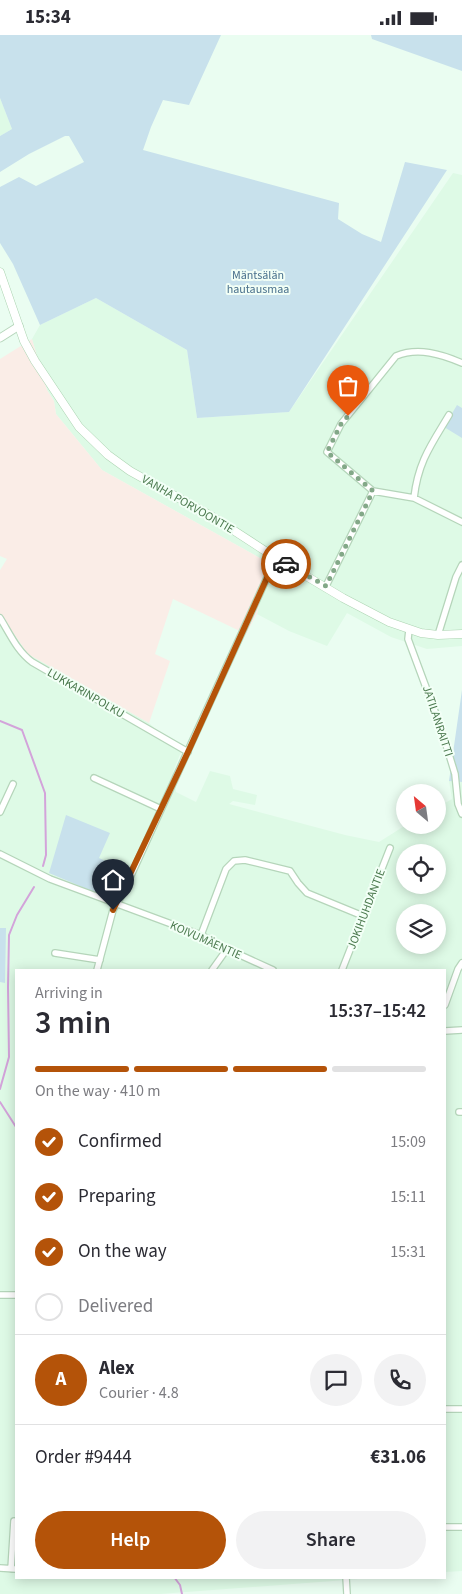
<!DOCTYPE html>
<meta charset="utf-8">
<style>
body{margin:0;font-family:"Source Sans 3",sans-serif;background:#f2f2f3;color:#2b2b33;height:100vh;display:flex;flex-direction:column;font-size:19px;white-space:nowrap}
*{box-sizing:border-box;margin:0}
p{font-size:16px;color:#7c7c81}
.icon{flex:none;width:28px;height:28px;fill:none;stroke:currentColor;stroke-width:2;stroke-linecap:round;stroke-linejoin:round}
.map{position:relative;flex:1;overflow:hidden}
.details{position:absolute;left:15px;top:934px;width:431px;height:610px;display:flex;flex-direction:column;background:#fff;border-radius:0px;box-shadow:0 2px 12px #0003}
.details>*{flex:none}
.needle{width:32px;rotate:331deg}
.controls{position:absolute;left:396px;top:749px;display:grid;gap:10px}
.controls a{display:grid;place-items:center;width:50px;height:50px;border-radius:50%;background:#fff;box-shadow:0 2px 12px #0003;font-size:25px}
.pin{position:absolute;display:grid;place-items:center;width:42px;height:42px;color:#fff;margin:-51px -21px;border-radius:50% 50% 50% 0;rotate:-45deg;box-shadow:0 0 5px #0007}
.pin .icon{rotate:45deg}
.courier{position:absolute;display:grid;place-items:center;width:50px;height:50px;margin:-25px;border:4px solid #b45309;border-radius:50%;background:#fff;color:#222;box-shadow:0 1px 6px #0007}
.overview em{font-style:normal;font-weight:600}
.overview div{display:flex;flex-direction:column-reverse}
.overview{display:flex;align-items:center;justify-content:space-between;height:85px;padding:0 20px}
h1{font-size:32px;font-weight:600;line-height:38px}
.bar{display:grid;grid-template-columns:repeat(4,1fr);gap:8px 5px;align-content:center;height:60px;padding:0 20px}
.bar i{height:6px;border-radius:4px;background:#e1e1e2}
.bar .on{background:#b45309}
.bar p{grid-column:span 4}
.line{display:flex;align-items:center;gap:12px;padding:0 20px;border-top:1px solid #e1e1e2}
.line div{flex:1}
.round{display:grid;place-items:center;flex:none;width:52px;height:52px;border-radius:26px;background:#f2f2f3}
ol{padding:0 20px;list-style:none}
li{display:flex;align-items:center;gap:15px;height:55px}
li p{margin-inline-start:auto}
li .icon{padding:5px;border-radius:50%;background:#b45309;color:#fff;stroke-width:4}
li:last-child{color:#7c7c81}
li i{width:28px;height:28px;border:2px solid #e1e1e2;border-radius:50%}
.button{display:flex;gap:10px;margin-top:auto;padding:10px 20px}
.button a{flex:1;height:58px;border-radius:30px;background:#b45309;color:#fff;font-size:20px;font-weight:600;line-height:58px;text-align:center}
.button a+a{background:#f2f2f3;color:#2b2b33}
.status{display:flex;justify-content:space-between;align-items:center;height:35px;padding:0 25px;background:#fff;direction:ltr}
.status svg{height:14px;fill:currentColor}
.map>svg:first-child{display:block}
.residential{fill:#defae6;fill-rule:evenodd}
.education{fill:#faede7}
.green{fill:#c8e1ec}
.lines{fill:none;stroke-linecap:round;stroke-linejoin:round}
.stream{stroke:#d3a3da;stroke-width:2}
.minor-casing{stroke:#b5d5ba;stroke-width:8}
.tertiary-casing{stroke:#b5d5ba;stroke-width:9}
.secondary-casing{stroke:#add4b2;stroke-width:9}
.minor{stroke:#fff;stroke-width:5.5}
.tertiary{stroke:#fff;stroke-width:7}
.secondary{stroke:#fff;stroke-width:8}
.done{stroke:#83a888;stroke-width:5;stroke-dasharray:0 9}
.route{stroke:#b45309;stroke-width:6}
.labels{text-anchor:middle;stroke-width:4;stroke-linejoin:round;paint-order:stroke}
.park-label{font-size:12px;fill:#49708c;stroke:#f2fff6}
.street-label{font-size:12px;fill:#4c7a4f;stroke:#f2fff6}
</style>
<div class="status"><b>15:34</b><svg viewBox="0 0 49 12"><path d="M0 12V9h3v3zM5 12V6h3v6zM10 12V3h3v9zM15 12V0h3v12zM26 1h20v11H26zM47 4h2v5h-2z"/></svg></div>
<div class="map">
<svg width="462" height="1559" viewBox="0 0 462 1559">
<rect width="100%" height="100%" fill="#eafdf1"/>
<path class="residential" d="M0 63 12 94 0 101Z
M453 138 462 140V611L427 614 391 602 347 578 327 611 289 596 257 579 269 528 102 435 56 379 54 366 47 355 32 304 40 290 96 263 187 315 197 383 289 377Z
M0 579 28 619 149 688 181 717 173 737 176 757 196 767 210 736 230 741 233 754 257 760 255 770 233 766 229 769 345 800 379 807 406 790H438V772L452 764 449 746 462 747V1536L445 1537V935H16V1542L372 1543 160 1559H0ZM405 818H438V850H405ZM405 878H438V910H405Z"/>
<path class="education" d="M32 304 47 355 54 366 56 379 102 435 269 528 257 579 246 599 173 564 155 619 170 626 149 688 28 619 0 579V535L7 524 0 521V324Z"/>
<path class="green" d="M0 0H221L189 70 163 65 151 92 143 115 339 168 338 184 362 199 381 207 405 127 447 135 289 377 197 383 187 315 96 263 40 290 13 229 0 208V152L19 142 36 151 84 127 69 101H65L29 119 0 137V101L12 94 0 63Z
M371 0H462V36L372 4Z
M457 370 462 373V403L444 392Z
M462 655V747L449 746Z
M66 780 110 798 99 823 127 836 118 855 104 861 49 838Z
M0 893H6L5 948 0 947Z"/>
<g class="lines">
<path class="stream" d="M0 686 22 695 45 758 46 820 43 831
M0 1054 9 1022 8 952 9 900 17 880 34 852
M0 1067 16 1092
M174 1542 180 1550 182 1559"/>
<defs>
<path id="minor" d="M462 328C441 319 418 312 396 321L341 389 327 417 373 456 414 463 462 487
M414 463C418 427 431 410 449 380
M326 551 373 456
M0 583C10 599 17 616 32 627L188 717
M409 595 408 604 440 690 455 739 458 769 462 779
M438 600 456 542 462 530
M94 743 161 774
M0 777 13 749
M0 819 50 844 201 900 227 914 273 935
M201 900 226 834 234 826 245 825 290 836 298 848 307 858 363 881
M55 918 100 925
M97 935 113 875 122 860 276 523
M212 935 227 914
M342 935 390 813
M445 970 458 934 462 928
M445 996 462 995
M459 1077H462
M0 1260H16
M445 1374H462
M445 1492H462
M0 1533 16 1534
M11 1534 14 1486
M346 1542 347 1559"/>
<path id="tertiary" d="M0 303 19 291"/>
<path id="secondary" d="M0 237 24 306 35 326 79 392 108 420 130 436 213 482 276 523 343 563 389 587 421 598 438 600 462 599"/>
</defs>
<use href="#minor" class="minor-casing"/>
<use href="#tertiary" class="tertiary-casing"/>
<use href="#secondary" class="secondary-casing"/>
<use href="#minor" class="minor"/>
<use href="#tertiary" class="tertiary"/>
<use href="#secondary" class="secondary"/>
</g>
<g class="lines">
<path class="done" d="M286 529 326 551 373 456 327 417 341 389 348 381"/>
<path class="route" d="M113 875 188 717 276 523 286 529"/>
</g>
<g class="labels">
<g class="park-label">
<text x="258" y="244">Mäntsälän<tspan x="258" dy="14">hautausmaa</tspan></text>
</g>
<g class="street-label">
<text transform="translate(188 469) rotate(30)" y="4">VANHA PORVOONTIE</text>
<text transform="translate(86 658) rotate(30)" y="4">LUKKARINPOLKU</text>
<text transform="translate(438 686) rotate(72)" y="4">JATILANRAITTI</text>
<text transform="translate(366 874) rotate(-69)" y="4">JOKIHUHDANTIE</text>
<text transform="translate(206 905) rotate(24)" y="4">KOIVUMÄENTIE</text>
</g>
</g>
</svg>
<div class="controls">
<a><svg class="needle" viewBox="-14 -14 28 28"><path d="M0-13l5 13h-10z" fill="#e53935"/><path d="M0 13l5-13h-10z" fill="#7c7c81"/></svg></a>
<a><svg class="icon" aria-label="locate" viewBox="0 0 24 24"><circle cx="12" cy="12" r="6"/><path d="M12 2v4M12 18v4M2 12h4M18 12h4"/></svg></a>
<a><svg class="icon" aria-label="layers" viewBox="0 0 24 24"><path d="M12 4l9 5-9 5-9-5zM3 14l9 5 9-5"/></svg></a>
</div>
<div class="pin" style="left:348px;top:381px;background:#ea580c"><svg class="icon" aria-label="bag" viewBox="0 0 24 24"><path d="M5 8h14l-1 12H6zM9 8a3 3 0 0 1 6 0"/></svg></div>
<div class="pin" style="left:113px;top:875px;background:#1f2937"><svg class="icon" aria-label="home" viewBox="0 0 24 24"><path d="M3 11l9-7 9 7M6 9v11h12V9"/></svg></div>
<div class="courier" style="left:286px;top:529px"><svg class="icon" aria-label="car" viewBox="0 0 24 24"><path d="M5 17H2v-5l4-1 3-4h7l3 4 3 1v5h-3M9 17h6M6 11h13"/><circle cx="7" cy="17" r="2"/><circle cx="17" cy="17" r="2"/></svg></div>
<section class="details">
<div class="overview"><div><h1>3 min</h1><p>Arriving in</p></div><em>15:37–15:42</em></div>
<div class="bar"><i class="on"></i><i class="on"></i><i class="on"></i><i></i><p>On the way · 410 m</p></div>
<ol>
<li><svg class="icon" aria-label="check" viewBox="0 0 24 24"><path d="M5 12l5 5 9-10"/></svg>Confirmed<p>15:09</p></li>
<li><svg class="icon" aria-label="check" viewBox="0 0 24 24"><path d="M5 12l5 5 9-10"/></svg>Preparing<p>15:11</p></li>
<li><svg class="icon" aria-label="check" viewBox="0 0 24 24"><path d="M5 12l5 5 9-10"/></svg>On the way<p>15:31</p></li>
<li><i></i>Delivered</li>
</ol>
<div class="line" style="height:90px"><b class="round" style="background:#b45309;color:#fff">A</b><div><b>Alex</b><p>Courier · 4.8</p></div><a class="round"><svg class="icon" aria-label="chat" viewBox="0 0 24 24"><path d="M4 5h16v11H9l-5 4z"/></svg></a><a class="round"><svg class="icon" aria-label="phone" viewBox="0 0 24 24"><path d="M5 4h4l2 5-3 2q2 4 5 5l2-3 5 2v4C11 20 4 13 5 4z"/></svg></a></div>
<div class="line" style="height:65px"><div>Order #9444</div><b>€31.06</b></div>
<div class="button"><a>Help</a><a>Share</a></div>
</section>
</div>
